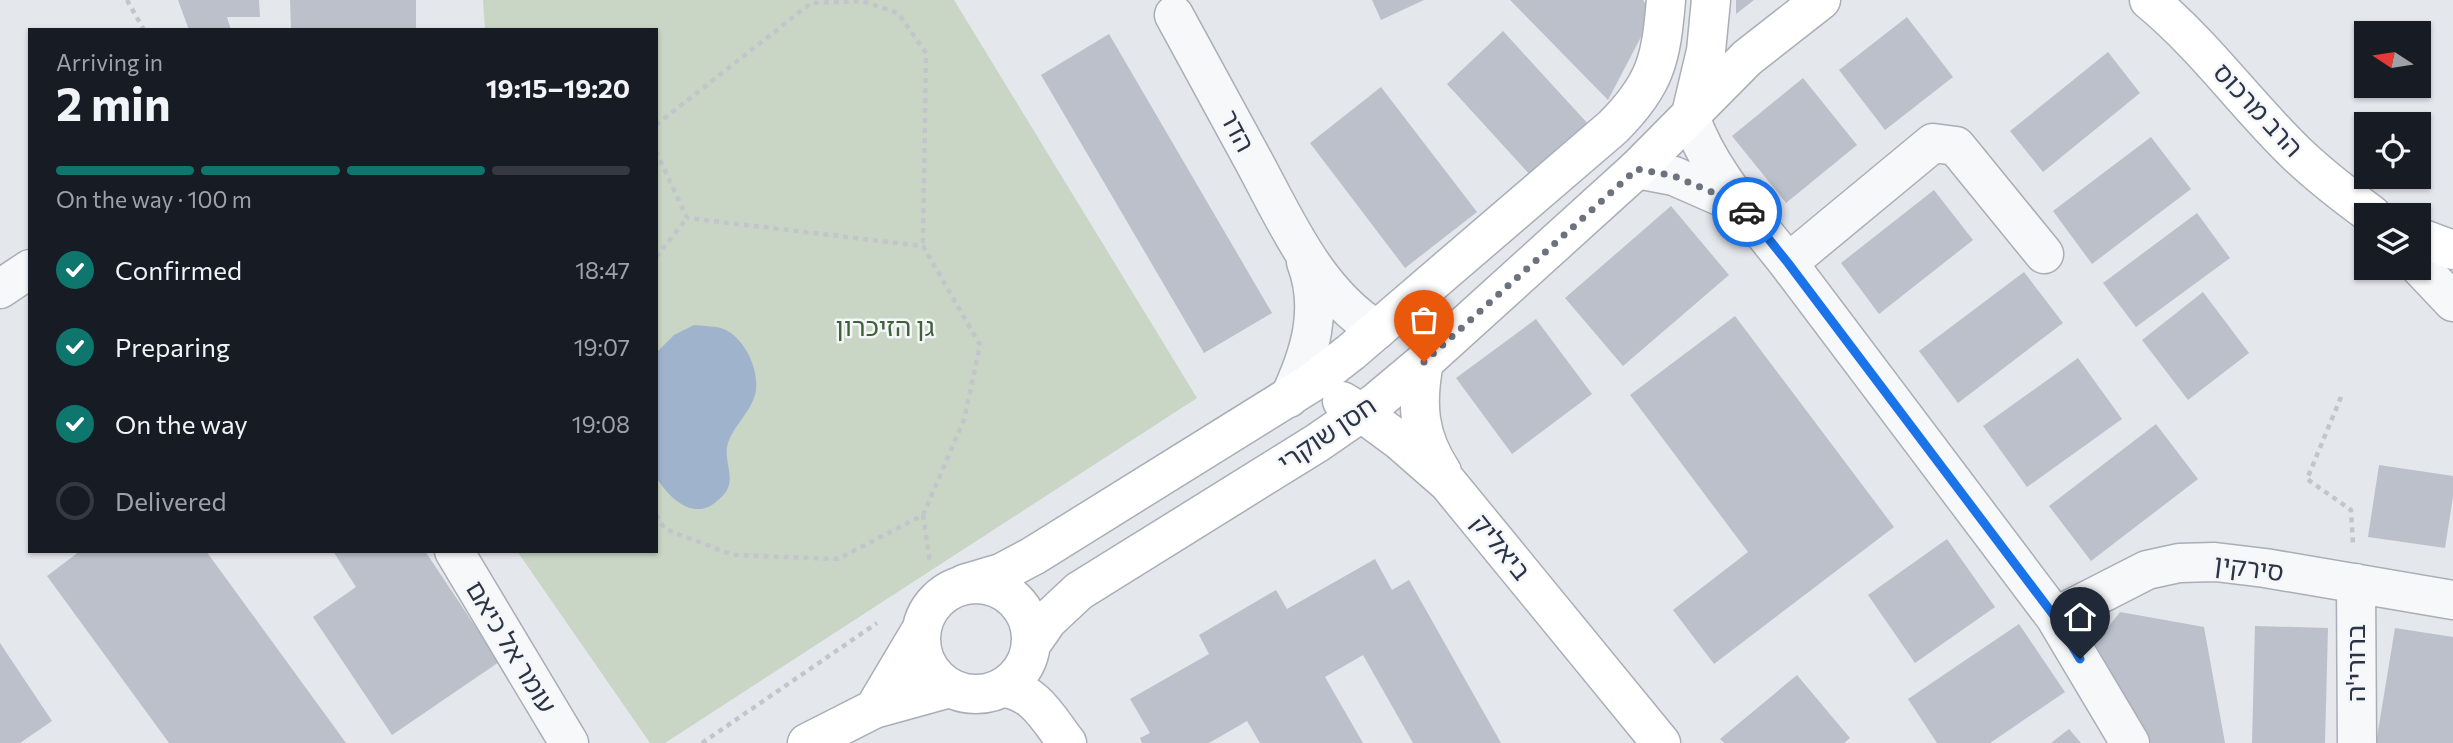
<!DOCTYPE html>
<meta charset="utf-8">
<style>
body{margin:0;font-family:Commissioner,"Noto Sans Hebrew",sans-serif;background:#242831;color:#f1f3f6;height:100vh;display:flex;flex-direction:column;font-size:26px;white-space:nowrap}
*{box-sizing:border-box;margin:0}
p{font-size:23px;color:#9ea1a6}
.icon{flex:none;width:38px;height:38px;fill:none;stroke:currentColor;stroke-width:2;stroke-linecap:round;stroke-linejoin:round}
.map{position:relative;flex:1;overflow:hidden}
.side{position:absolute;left:28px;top:28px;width:630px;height:525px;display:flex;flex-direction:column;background:#171b24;border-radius:0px;box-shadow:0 2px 5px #0004}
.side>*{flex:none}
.needle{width:46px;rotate:282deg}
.buttons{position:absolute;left:2354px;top:21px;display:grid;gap:14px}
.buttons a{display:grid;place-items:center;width:77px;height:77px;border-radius:0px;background:#171b24;box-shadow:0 2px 5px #0004;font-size:35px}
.pin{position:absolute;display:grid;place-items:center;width:60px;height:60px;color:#fff;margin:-72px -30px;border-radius:50% 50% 50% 0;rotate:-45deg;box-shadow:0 0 7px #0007}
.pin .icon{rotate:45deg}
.courier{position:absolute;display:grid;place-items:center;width:70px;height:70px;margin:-35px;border:5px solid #1a73e8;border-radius:50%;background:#fff;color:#222;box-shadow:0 2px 9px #0007}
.summary em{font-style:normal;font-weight:700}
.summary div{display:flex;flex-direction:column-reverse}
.summary{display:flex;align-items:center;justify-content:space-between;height:119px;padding:0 28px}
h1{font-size:46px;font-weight:700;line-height:52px}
.bar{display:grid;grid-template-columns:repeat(4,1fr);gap:10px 7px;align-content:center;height:84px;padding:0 28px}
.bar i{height:9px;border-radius:5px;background:#363941}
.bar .active{background:#0f766e}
.bar p{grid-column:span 4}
ol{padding:0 28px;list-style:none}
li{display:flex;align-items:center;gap:21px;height:77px}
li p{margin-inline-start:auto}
li .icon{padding:7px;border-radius:50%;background:#0f766e;color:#fff;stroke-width:4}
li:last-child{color:#9ea1a6}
li i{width:38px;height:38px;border:4px solid #363941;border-radius:50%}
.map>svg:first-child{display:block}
.green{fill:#c9d6c5}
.water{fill:#9fb4cc}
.building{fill:#bbc0ca}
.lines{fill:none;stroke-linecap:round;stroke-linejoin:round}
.street-casing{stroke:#a9aeb7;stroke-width:41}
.secondary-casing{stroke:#a9aeb7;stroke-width:41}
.path{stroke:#c2c5cb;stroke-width:4.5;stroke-dasharray:5 5;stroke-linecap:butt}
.street{stroke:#f7f8fa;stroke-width:38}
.secondary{stroke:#fff;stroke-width:38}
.done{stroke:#6c737f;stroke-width:7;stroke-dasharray:0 12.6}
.route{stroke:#1a73e8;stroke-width:9}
.labels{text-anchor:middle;stroke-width:5;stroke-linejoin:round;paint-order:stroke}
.street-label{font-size:26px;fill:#2b3445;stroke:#f4f6f9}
.park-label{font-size:26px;fill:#3f6138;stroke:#f4f6f9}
</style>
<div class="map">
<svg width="2453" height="743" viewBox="0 0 2453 743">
<rect width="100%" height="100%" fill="#e4e7ec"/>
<path class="green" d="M483 0H954L1197 398 665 743H650L517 551H656V30H485Z"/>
<path class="water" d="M694 325C703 326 713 326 721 328 745 336 761 372 755 395 749 415 731 428 727 447 725 459 732 474 729 485 727 492 722 497 716 502 693 521 669 498 656 477V353L674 335Z"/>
<path class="building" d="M178 0H259L260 17H227L231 30H189Z
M290 0H416V30H291Z
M1372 0H1424L1381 20Z
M1510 0H1643L1653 14 1608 100Z
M1736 0H1754L1736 14Z
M1907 17 1953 77 1885 130 1839 70Z
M1503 31 1589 125 1532 177 1447 84Z
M1109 34 1272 313 1204 353 1041 75Z
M2108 52 2140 93 2043 172 2010 131Z
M1803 78 1857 145 1786 203 1732 136Z
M1381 87 1477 212 1405 268 1310 143Z
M2151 137 2191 189 2092 264 2053 211Z
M1934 190 1973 240 1879 314 1841 263Z
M1671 206 1729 275 1623 366 1565 298Z
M2197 213 2230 258 2136 327 2103 283Z
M2024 272 2063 323 1958 403 1919 351Z
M2203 292 2249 353 2188 400 2142 340Z
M1735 316 1894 527 1714 664 1673 610 1748 552 1630 395Z
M1536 319 1592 394 1512 454 1456 378Z
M2078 358 2122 419 2027 487 1983 426Z
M2156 424 2198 479 2091 561 2049 506Z
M2379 465 2453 476V497L2445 548 2368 537Z
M1947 539 1995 607 1915 663 1868 595Z
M80 551H206L346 743H169L47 576Z
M333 551H425L499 662 392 735 313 617 356 587Z
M1375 559 1392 590 1409 580 1501 743H1413L1363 655 1325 677 1363 743H1260L1247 721 1209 743H1142L1140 738 1150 733 1130 699 1209 654 1199 635 1276 590 1287 609Z
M2120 612 2204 627 2225 743H2151L2095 644Z
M2019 624 2065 692 1990 743H1937L1908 699Z
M2255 626 2328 628 2325 743H2252Z
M2395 628 2453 637V743H2376Z
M0 643 52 721 20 743H0Z
M1797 675 1850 738 1844 743H1724L1720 739Z
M2069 729 2081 743H2051Z"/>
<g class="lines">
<defs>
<path id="street" d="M1174 15C1200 63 1227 112 1253 160 1286 221 1316 292 1377 330
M1690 116C1709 172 1752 217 1788 263L2055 617 2130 743
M1637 169 1674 176 1740 205
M1788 263 1933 143 1956 146 2044 254
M2418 265 2453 302
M0 289 30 269
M1289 398C1310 354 1324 309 1306 262
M454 551 569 743
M2356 583 2357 743
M2055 617 2147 570 2179 563 2215 562 2265 568 2453 600"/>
<path id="secondary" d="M2149 0C2205 46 2246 105 2297 154 2321 177 2346 196 2372 215
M1691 114 1706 51 1711 0
M2418 237 2453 250
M1424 362C1416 404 1418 436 1442 472
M1342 401 1362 413 1400 441 1448 483 1661 743
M921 639a55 55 0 1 1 110 0a55 55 0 1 1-110 0Z
M964 584 1001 573 1033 556 1311 383 1351 352 1613 127C1656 84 1661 59 1666 0
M1032 643 1048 620 1079 591 1317 443 1375 403 1424 362 1637 169 1747 58 1821 0
M1002 688C1035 690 1049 720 1067 743
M874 709 921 630
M807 743 874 709 950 688"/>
</defs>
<use href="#street" class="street-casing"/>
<use href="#secondary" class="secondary-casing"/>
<path class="path" d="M127 0 144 30
M656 125 811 3 862 1 898 13 926 53 923 246
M656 151 687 218
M656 257 687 218
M2341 397 2307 479 2351 510 2353 544
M656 515 665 529 733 555 838 559 923 515 964 420 980 345 923 246 687 218
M923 515 930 563
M702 743 877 623"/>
<use href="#street" class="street"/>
<use href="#secondary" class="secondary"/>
</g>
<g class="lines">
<path class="done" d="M1424 362 1637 169 1674 176 1742 205 1747 212"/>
<path class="route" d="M1747 212 1788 263 2055 617 2080 659"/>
</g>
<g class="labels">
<g class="street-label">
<text transform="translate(2258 110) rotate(47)" y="9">הרב מרכוס</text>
<text transform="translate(1237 131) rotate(62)" y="9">הדר</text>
<text transform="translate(1327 434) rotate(-34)" y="9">חסן שוקרי</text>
<text transform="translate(1501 547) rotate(51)" y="9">ביאליק</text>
<text transform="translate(2249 568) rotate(7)" y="9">סירקין</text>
<text transform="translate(511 647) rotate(59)" y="9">עומר אל כיאם</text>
<text transform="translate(2356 663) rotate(-90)" y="9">ברורי'ה</text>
</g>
<g class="park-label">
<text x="885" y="336">גן הזיכרון</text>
</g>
</g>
</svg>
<div class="buttons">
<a><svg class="needle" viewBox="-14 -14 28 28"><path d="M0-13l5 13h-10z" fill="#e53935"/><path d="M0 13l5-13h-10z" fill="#9ea1a6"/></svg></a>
<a><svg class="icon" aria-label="locate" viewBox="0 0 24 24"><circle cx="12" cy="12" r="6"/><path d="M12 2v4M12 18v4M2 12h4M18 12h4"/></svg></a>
<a><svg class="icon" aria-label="layers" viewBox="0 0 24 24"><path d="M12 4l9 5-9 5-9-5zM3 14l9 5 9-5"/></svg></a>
</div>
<div class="pin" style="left:1424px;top:362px;background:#ea580c"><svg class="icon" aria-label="bag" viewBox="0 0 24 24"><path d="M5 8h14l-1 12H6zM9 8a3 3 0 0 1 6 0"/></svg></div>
<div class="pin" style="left:2080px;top:659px;background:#1f2937"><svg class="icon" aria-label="home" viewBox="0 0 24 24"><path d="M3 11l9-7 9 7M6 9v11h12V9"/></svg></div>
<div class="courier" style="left:1747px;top:212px"><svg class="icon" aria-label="car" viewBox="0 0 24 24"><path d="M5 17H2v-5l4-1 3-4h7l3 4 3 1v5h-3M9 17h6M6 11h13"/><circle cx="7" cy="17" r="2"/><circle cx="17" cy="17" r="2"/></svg></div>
<section class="side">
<div class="summary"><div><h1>2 min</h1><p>Arriving in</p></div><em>19:15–19:20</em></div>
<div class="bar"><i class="active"></i><i class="active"></i><i class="active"></i><i></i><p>On the way · 100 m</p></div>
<ol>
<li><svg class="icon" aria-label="check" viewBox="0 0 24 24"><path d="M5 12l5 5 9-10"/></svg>Confirmed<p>18:47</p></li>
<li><svg class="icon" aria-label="check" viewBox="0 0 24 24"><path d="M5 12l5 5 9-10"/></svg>Preparing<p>19:07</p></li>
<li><svg class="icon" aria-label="check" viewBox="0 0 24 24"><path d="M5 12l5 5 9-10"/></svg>On the way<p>19:08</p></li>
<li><i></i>Delivered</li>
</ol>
</section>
</div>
